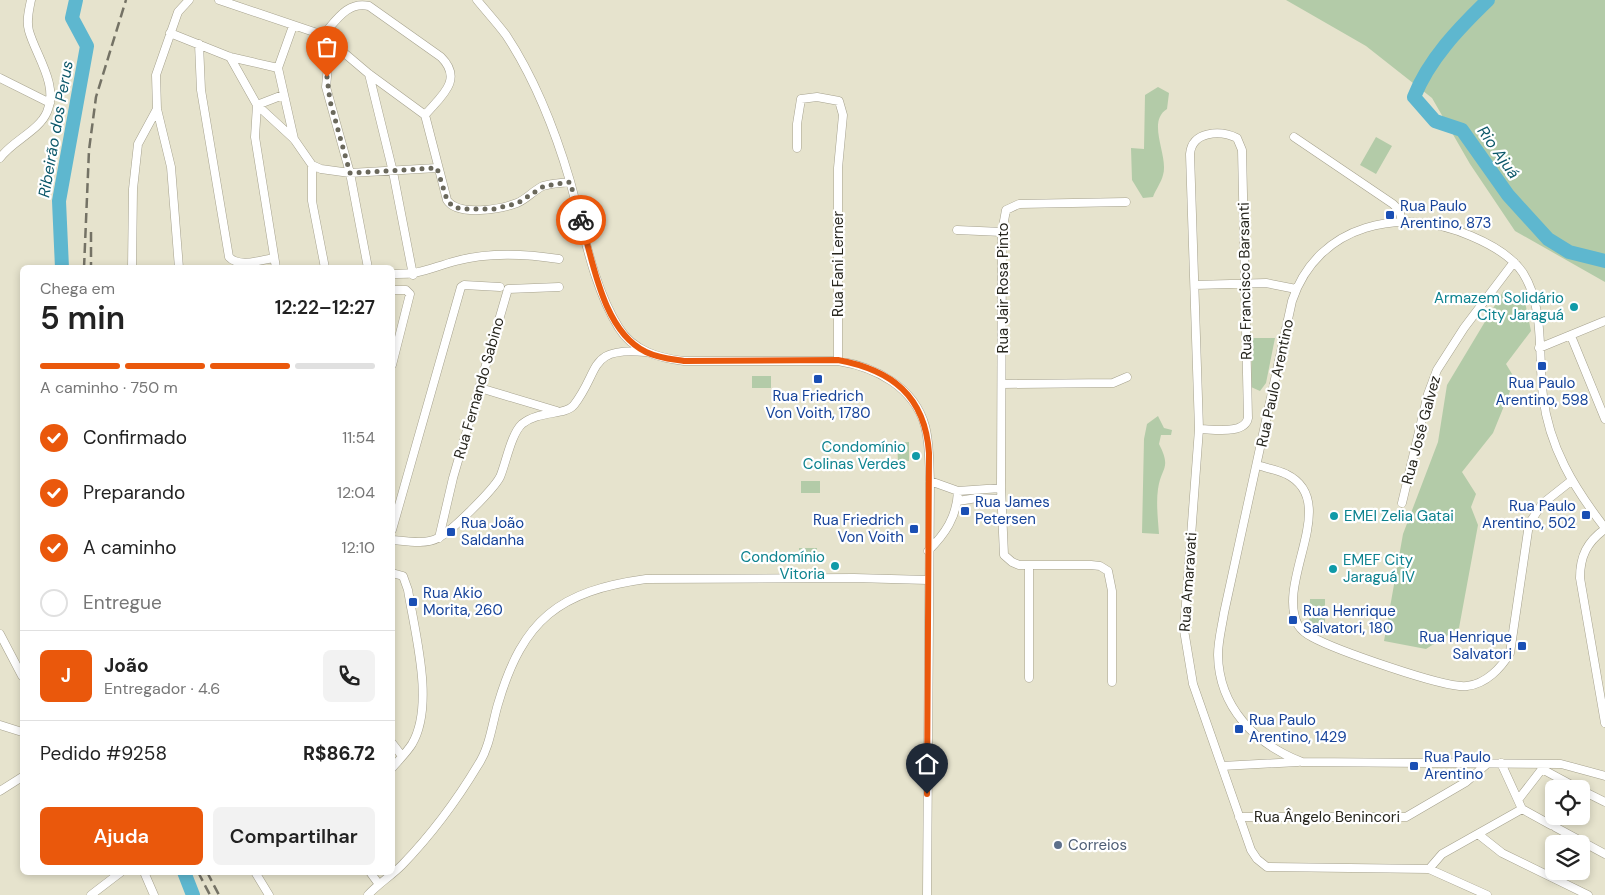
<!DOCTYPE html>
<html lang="pt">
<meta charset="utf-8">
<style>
body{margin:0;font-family:"DM Sans",sans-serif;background:#f2f2f2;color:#222;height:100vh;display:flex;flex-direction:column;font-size:19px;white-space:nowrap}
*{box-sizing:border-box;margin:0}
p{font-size:16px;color:#767676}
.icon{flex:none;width:28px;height:28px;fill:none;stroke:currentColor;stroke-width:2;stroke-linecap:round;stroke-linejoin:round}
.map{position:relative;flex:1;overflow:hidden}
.side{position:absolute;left:20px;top:265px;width:375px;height:610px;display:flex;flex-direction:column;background:#fff;border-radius:8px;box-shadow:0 2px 8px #0003}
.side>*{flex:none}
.fabs{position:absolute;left:1545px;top:780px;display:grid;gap:10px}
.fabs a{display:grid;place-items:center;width:45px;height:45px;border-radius:8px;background:#fff;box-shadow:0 2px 8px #0003;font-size:25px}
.pin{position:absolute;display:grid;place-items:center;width:42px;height:42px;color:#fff;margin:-51px -21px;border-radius:50% 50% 50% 0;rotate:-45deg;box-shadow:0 0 5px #0007}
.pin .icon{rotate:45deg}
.courier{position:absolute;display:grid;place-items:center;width:50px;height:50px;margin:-25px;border:4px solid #ea580c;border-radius:50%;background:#fff;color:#222;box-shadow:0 1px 6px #0007}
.overview em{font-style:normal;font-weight:600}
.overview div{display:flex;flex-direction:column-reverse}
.overview{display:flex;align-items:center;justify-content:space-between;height:85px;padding:0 20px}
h1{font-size:32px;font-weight:600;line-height:38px}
.bar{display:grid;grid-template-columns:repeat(4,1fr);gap:8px 5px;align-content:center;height:60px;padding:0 20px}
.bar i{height:6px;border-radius:4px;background:#e0e0e0}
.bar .on{background:#ea580c}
.bar p{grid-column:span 4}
.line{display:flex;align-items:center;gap:12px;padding:0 20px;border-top:1px solid #e0e0e0}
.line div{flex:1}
.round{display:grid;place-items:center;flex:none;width:52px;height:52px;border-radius:8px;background:#f2f2f2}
ol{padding:0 20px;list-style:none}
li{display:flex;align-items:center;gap:15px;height:55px}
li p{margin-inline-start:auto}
li .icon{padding:5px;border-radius:50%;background:#ea580c;color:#fff;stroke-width:4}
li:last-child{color:#767676}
li i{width:28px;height:28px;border:2px solid #e0e0e0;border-radius:50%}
.cta{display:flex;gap:10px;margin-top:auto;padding:10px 20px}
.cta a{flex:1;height:58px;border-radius:8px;background:#ea580c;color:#fff;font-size:20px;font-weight:600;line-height:58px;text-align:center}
.cta a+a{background:#f2f2f2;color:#222}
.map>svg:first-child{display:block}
.green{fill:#b3cba8}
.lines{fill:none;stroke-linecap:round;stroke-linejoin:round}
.river{stroke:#5eb7cf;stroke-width:14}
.street-casing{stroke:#a5a18d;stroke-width:9}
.street{stroke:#fff;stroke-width:8}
.rail{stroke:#747265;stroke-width:2.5;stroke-dasharray:10 5;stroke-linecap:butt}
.done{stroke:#6a685b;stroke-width:5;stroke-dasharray:0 9}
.route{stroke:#ea580c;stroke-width:6}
.transit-dot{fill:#1a4fb4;stroke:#fff;stroke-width:2}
.culture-dot{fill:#0f9aa8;stroke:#fff;stroke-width:2}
.service-dot{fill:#5c6f8a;stroke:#fff;stroke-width:2}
.labels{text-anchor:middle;stroke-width:4.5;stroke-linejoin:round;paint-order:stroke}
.transit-label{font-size:15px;fill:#164399;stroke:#fff;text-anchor:start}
.street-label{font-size:15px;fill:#27261e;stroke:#fff}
.culture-label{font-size:15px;fill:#0d838f;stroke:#fff;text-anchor:end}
.service-label{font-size:15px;fill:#4e5e75;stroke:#fff;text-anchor:start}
.water-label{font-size:16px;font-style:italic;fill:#0c586a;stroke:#fff}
</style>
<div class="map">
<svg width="1605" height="895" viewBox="0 0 1605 895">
<rect width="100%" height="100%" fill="#e6e3cd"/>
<path class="green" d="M1286 0H1605V282L1515 231 1470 164 1432 98 1366 46Z
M1158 87 1169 93 1167 109C1146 122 1169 156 1163 175 1161 183 1156 189 1153 197L1143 198 1132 180 1131 148 1144 149 1145 95Z
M1376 137 1392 146 1376 174 1360 165Z
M1504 290 1525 302 1531 331 1506 364 1515 379 1493 433 1462 472 1476 494 1471 507 1478 525 1459 628 1426 649 1384 641 1403 534 1438 442 1447 385Z
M1252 338H1275L1266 383 1260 391 1251 387Z
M752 376H771V388H752Z
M1158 416 1164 428 1172 430 1171 435H1161L1159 444C1172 469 1161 467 1158 489 1156 503 1158 520 1159 534L1142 533 1144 439 1147 424Z
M909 442V461H898L897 443Z
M801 481H820V493H801Z
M799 548H817V559L799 560Z
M1310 599H1325V626H1309Z"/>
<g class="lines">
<path class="river" d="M1488 0C1459 28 1429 59 1414 97L1435 121 1462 130 1508 195 1548 239 1569 252 1605 261
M62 268 59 201 87 46 72 18 76 0
M184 872 193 895"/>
<defs>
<path id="street" d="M219 0 323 35 369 74 425 115 447 200C458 217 501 209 517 203 527 199 534 190 543 186 552 183 562 183 570 182
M477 0C486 11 497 23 506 35 535 79 555 130 570 181 583 228 593 287 619 328 633 351 659 358 684 361H838C876 367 914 387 925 426 930 444 929 463 930 481L927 895
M293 26 278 68 294 139
M170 33 230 57 278 68
M323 35C336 21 347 1 369 6L441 57C464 80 441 96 425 115
M199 44 201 90 229 257C239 268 261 260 274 258
M335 47 328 66 326 87 350 173 368 268
M230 57 257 105 294 139 312 165 321 169 350 173 437 168
M369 74 393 172 413 275
M0 78 50 103
M1294 137 1393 204 1399 210 1402 221
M797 148V124L801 99 817 97 839 101 843 115 838 168V361
M0 158C12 141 39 131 47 112 59 85 36 56 29 31 26 21 29 10 31 0
M312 165V201L325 268
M957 230 1002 232
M132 268 133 189 138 144 157 109
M179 268 171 167 157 109 156 75 178 12 189 0
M276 268 255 137 257 105 283 95
M392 274C420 275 430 268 456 261 488 252 526 254 559 259
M1195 285 1266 283 1296 289
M392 290H406L410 294 392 365
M1571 336 1605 419
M1539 348 1605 321
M1003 384 1113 383 1127 377
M480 388 557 411
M1199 429C1212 429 1245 435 1248 418L1242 150 1237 138C1220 130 1192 131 1190 154L1199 429 1184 630 1193 684 1251 850 1257 859 1267 867 1429 869 1487 895
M1257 465C1267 468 1277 470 1286 474 1342 501 1275 581 1298 625 1302 631 1306 634 1312 637 1334 649 1445 689 1467 686 1486 684 1501 668 1510 653L1529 524 1542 504 1571 481
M930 481 958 491 1001 488
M958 501 977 498 1001 499
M1402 503 1428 394 1437 370 1464 328 1514 262
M1605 528C1574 488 1549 447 1543 396 1538 356 1545 308 1523 273 1511 255 1490 244 1471 236 1402 206 1318 223 1292 301L1224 613C1222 626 1218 641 1218 655 1219 707 1255 744 1302 762L1561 764 1605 776
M1605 529C1587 542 1580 556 1580 578L1605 723
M392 530 461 287 464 285 500 287
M439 538 453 478 508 289 559 287
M392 540C406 541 425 545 438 538 451 532 493 490 500 477 506 463 511 434 522 424 539 410 565 416 574 405 601 370 587 347 645 352
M928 551C945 534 957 517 958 491
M392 573 403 576 408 590C415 634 435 705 412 744 407 752 399 760 392 768
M0 634 22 676
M1029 678V565
M1112 682V591L1108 571 1100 566 1091 565H1019L1012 562 1004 555 1001 488 1002 232 1006 210 1019 204 1126 202
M0 725 22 732
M392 743 402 756
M1501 763 1522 809 1551 825
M1543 764 1542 769 1579 789
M1222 766 1298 762
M1581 790 1605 802
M0 791 22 777
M1518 800 1542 769
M1239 817H1406L1466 782 1488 763
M1555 827 1605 854
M1478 834 1502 853 1588 895
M1429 869 1442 854 1522 809
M144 872 154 895
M255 872 269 895
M370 872 378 883
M91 895 121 872
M368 895C378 884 391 876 402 865 431 835 457 800 478 765 490 747 492 724 498 704 523 619 559 591 646 579L854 578 928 580"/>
</defs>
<use href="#street" class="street-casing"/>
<use href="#street" class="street"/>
<path class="rail" d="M91 232V268
M84 268 89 150 96 97 126 0
M198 872 210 895
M207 872 219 895"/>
</g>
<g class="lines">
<path class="done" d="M327 77 330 101 350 173 437 168 447 200 453 207 463 209H494L518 203 544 186 570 182 581 220"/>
<path class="route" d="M581 220C593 262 603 331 646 352 658 358 671 359 684 361L838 360C892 370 925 396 929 453L927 794"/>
</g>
<g class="transit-dot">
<rect x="1385" y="210" width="10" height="10" rx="2.5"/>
<rect x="1537" y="361" width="10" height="10" rx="2.5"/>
<rect x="813" y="374" width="10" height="10" rx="2.5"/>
<rect x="960" y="506" width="10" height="10" rx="2.5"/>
<rect x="1581" y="510" width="10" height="10" rx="2.5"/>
<rect x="909" y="524" width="10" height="10" rx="2.5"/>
<rect x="446" y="527" width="10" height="10" rx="2.5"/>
<rect x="408" y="597" width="10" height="10" rx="2.5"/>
<rect x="1288" y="615" width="10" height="10" rx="2.5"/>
<rect x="1517" y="641" width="10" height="10" rx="2.5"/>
<rect x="1234" y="724" width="10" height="10" rx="2.5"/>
<rect x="1409" y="761" width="10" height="10" rx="2.5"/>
</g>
<g class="culture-dot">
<circle cx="1574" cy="307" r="5"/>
<circle cx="916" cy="456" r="5"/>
<circle cx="1334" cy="516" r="5"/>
<circle cx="835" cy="566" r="5"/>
<circle cx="1333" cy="569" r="5"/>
</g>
<circle class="service-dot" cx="1058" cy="845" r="5"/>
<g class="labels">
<g class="transit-label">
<text x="1400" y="211">Rua Paulo<tspan x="1400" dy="17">Arentino, 873</tspan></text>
<text x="1542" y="388" text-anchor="middle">Rua Paulo<tspan x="1542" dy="17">Arentino, 598</tspan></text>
<text x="818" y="401" text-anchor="middle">Rua Friedrich<tspan x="818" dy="17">Von Voith, 1780</tspan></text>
<text x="975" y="507">Rua James<tspan x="975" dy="17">Petersen</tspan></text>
<text x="1576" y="511" text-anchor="end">Rua Paulo<tspan x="1576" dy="17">Arentino, 502</tspan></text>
<text x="904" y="525" text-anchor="end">Rua Friedrich<tspan x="904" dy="17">Von Voith</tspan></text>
<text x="461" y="528">Rua João<tspan x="461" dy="17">Saldanha</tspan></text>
<text x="423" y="598">Rua Akio<tspan x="423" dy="17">Morita, 260</tspan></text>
<text x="1303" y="616">Rua Henrique<tspan x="1303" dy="17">Salvatori, 180</tspan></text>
<text x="1512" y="642" text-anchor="end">Rua Henrique<tspan x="1512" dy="17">Salvatori</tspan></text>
<text x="1249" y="725">Rua Paulo<tspan x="1249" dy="17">Arentino, 1429</tspan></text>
<text x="1424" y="762">Rua Paulo<tspan x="1424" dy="17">Arentino</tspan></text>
</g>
<g class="street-label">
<text transform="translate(838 264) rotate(-90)" y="5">Rua Fani Lerner</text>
<text transform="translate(1245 281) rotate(-91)" y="5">Rua Francisco Barsanti</text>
<text transform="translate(1003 288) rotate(-90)" y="5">Rua Jair Rosa Pinto</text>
<text transform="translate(1275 383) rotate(-78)" y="5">Rua Paulo Arentino</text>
<text transform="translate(479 388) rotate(-74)" y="5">Rua Fernando Sabino</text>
<text transform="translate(1421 430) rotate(-75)" y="5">Rua José Galvez</text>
<text transform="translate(1188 582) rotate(-86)" y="5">Rua Amaravati</text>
<text x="1327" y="822">Rua Ângelo Benincori</text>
</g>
<g class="culture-label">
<text x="1564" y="303">Armazem Solidário<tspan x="1564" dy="17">City Jaraguá</tspan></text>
<text x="906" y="452">Condomínio<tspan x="906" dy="17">Colinas Verdes</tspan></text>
<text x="1344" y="521" text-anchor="start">EMEI Zelia Gatai</text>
<text x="825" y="562">Condomínio<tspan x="825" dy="17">Vitoria</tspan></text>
<text x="1343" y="565" text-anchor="start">EMEF City<tspan x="1343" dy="17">Jaraguá IV</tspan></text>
</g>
<g class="service-label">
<text x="1068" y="850">Correios</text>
</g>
<g class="water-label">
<text transform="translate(55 129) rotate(-80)" y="6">Ribeirão dos Perus</text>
<text transform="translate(1499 152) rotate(55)" y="6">Rio Ajuá</text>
</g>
</g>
</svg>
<div class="fabs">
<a><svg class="icon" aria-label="locate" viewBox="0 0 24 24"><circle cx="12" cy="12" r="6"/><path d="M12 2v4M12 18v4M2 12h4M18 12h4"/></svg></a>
<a><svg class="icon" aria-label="layers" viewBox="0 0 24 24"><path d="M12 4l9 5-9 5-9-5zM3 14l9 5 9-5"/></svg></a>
</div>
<div class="pin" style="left:327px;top:77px;background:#ea580c"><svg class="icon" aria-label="bag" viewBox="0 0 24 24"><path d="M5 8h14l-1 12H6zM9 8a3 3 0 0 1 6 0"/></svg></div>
<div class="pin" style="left:927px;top:794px;background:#1f2937"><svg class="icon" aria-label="home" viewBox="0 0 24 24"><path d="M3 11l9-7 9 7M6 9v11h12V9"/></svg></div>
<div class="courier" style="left:581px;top:220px"><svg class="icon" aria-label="bike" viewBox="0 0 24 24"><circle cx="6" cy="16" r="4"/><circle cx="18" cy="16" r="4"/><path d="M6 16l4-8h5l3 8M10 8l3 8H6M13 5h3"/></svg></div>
<section class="side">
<div class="overview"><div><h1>5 min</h1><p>Chega em</p></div><em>12:22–12:27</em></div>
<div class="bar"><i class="on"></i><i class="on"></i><i class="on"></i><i></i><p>A caminho · 750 m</p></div>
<ol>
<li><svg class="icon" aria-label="check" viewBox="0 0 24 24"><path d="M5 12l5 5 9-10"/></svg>Confirmado<p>11:54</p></li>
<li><svg class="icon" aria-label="check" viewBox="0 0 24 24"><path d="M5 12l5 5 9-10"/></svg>Preparando<p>12:04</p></li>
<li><svg class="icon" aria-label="check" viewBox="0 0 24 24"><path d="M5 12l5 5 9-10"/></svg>A caminho<p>12:10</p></li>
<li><i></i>Entregue</li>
</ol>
<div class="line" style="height:90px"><b class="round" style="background:#ea580c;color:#fff">J</b><div><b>João</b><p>Entregador · 4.6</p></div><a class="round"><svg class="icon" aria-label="phone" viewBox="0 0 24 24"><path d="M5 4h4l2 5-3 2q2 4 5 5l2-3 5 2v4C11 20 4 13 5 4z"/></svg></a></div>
<div class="line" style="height:65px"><div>Pedido #9258</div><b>R$86.72</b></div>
<div class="cta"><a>Ajuda</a><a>Compartilhar</a></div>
</section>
</div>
